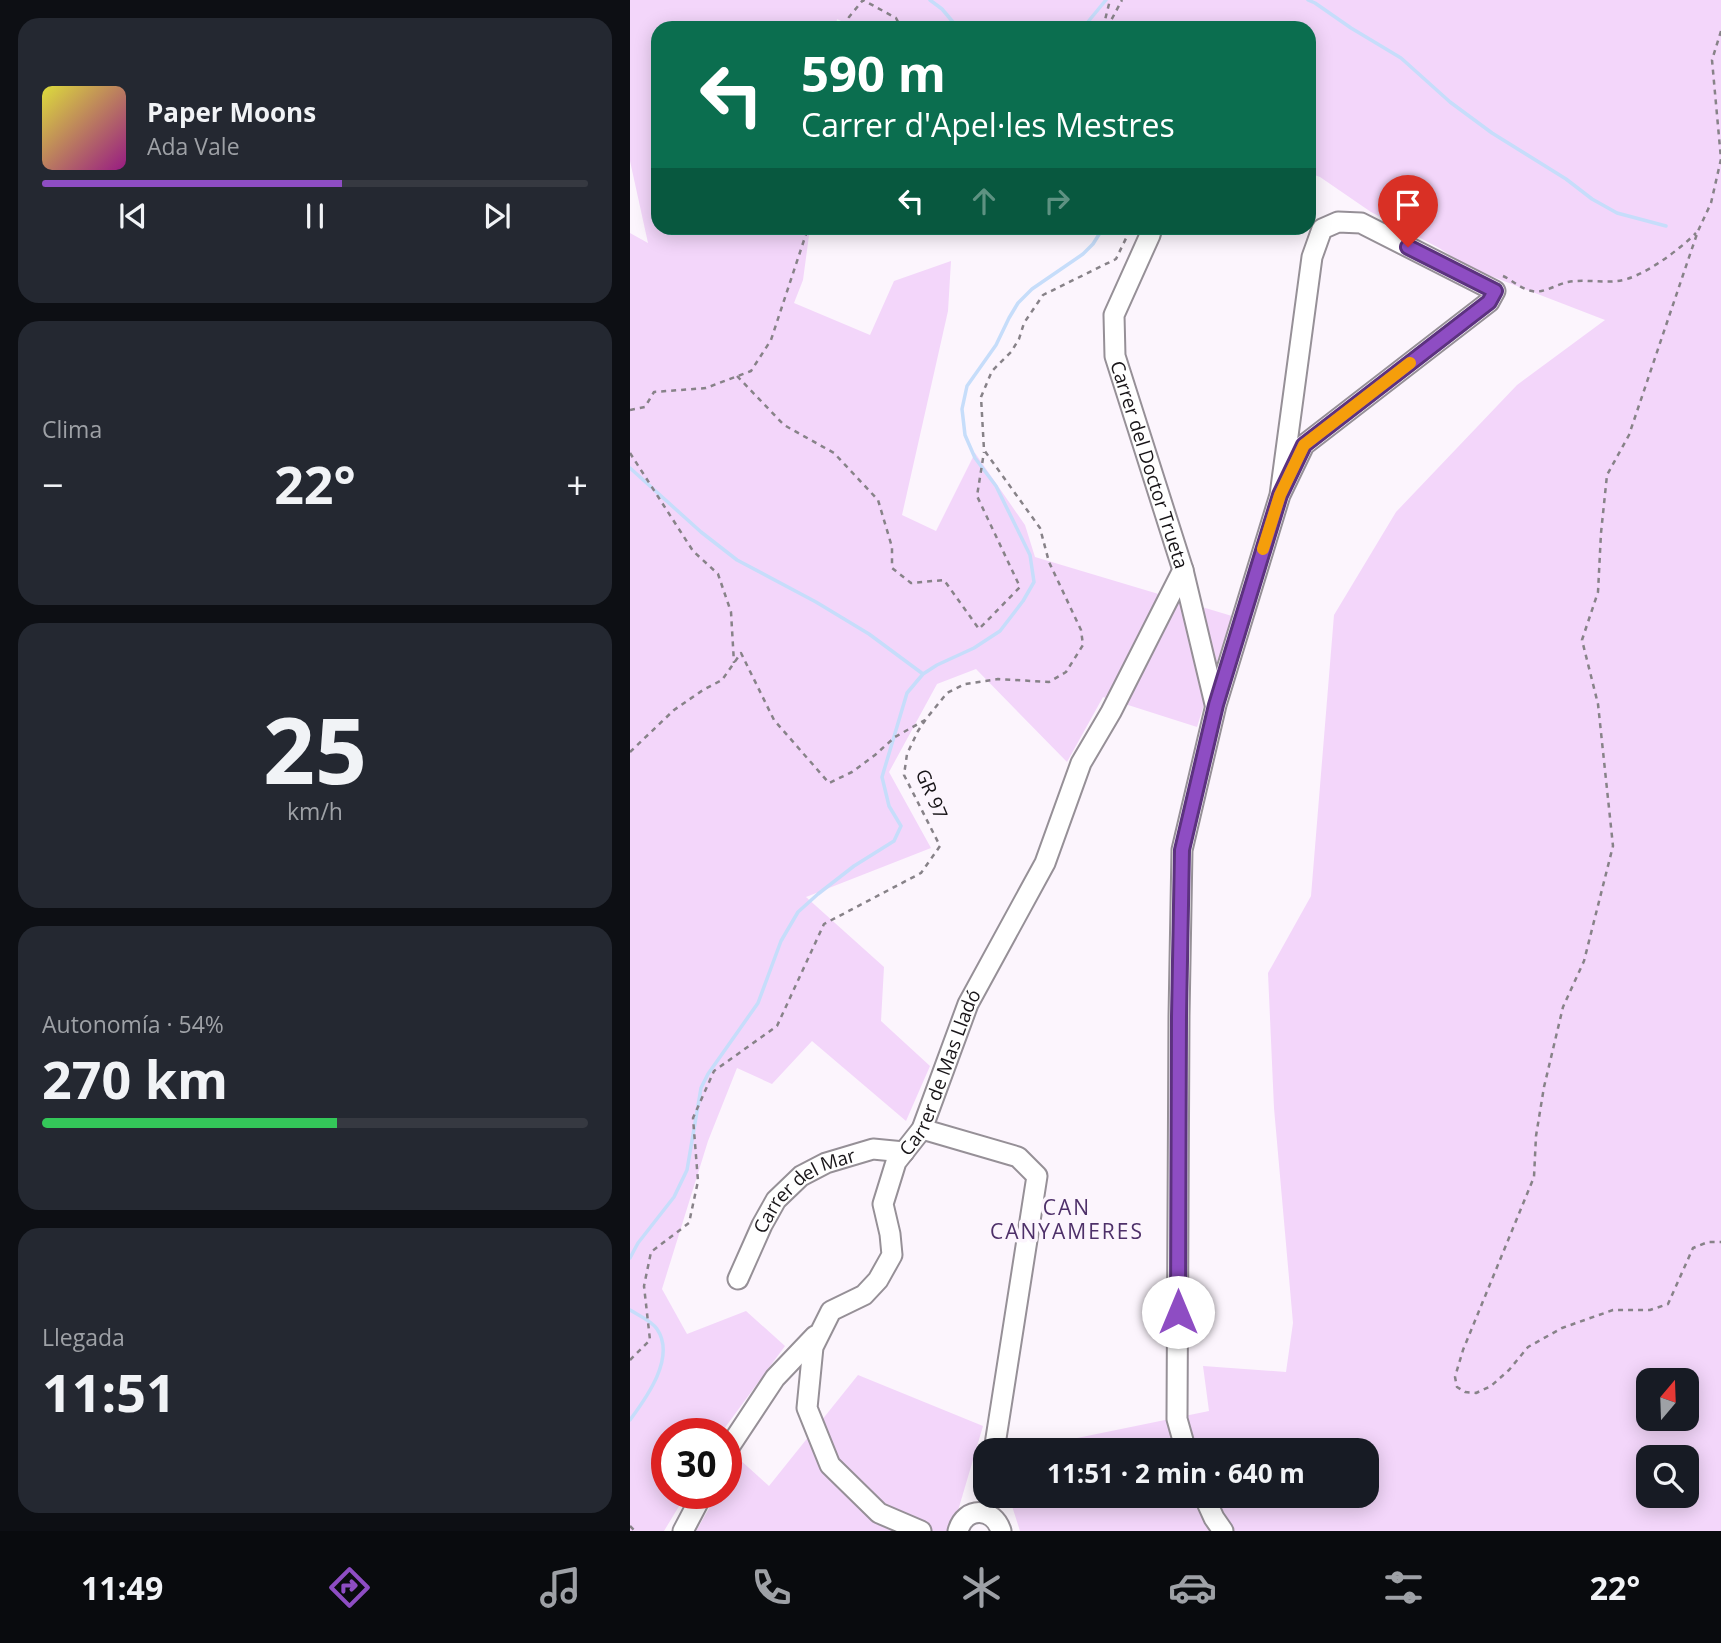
<!DOCTYPE html>
<html lang="es">
<meta charset="utf-8">
<style>
:root{--surface:#171b24;--page:#242831;--text:#f1f3f6;--muted:#9ea1a6;--line:#363941;--accent:#8e4dc3}
body{margin:0;font-family:"Open Sans",sans-serif;background:var(--page);color:var(--text);height:100vh;display:flex;flex-direction:column;font-size:26px;white-space:nowrap}
*{box-sizing:border-box;margin:0}
p{font-size:23px;color:var(--muted)}
.icon{flex:none;width:38px;height:38px;fill:none;stroke:currentColor;stroke-width:2;stroke-linecap:round;stroke-linejoin:round}
.map{position:relative;flex:1;overflow:hidden}
.sheet{display:flex;flex-direction:column;gap:18px;padding:18px;background:#0d0f14;width:630px}
.sheet>*{flex:none}
.guide{position:absolute;left:21px;top:21px;width:665px;height:214px;border-radius:21px;box-shadow:0 4px 18px #0003;background:#0b6e4f;color:#fff;overflow:hidden}
.needle{width:46px;rotate:19deg}
.buttons{position:absolute;left:1006px;top:1368px;display:grid;gap:14px}
.buttons a{display:grid;place-items:center;width:63px;height:63px;border-radius:14px;background:var(--surface);box-shadow:0 4px 18px #0003;font-size:35px}
.speed{position:absolute;left:21px;top:1418px;display:flex;gap:14px;font-size:35px;font-weight:700;text-align:center}
.speed>*{display:grid;place-content:center;width:91px;height:91px;border-radius:50%;background:var(--surface);box-shadow:0 4px 18px #0003;line-height:1}
.speed .limit{border:10px solid #d22;background:#fff;color:#111}
.pin{position:absolute;display:grid;place-items:center;width:60px;height:60px;color:#fff;margin:-72px -30px;border-radius:50% 50% 50% 0;rotate:-45deg;box-shadow:0 0 7px #0007}
.pin .icon{rotate:45deg}
.me{position:absolute;width:77px;margin:-38px;rotate:0deg;stroke-linejoin:round;filter:drop-shadow(0 0 5px #0008)}
.turn{display:flex;align-items:center;gap:24px;height:147px;padding:0 35px;font-size:32px}
.turn .icon{width:91px;height:91px;stroke-width:2.5}
.turn b{display:block;font-size:49px;line-height:60px}
.lanes{display:flex;align-items:center;height:66px;padding:0 35px;background:#0003;justify-content:center;gap:35px;direction:ltr}
.lanes .off{opacity:.35}
.big{font-size:52px;font-weight:700;line-height:1.1}
.sheet .card{flex:1;display:flex;flex-direction:column;justify-content:center;gap:10px;min-width:0;padding:0 24px;border-radius:21px;background:var(--page)}
.sheet .dial{align-items:center;gap:0}
.dial b{font-size:91px;line-height:1}
.song{display:flex;align-items:center;gap:21px}
.cover{width:84px;height:84px;border-radius:10px;background:linear-gradient(135deg,hsl(60 70% 55%),hsl(310 70% 35%))}
.played{height:7px;border-radius:4px;background:linear-gradient(90deg,var(--accent) 55%,var(--line) 55%)}
.keys{display:flex;justify-content:space-around;direction:ltr}
.heat{display:flex;justify-content:space-between;align-items:center;font-size:38px;direction:ltr}
.charge{height:10px;border-radius:5px;background:linear-gradient(90deg,#34c759 54%,var(--line) 0)}
.trip{position:absolute;left:343px;top:1438px;width:406px;height:70px;border-radius:21px;background:var(--surface);box-shadow:0 4px 18px #0003;font-weight:700;line-height:70px;text-align:center}
.dock{display:flex;height:112px;justify-content:space-around;align-items:center;background:#090b0e;color:var(--muted)}
.dock .icon{width:49px;height:49px}
.dock .on{color:var(--accent)}
.dock b{font-size:32px;color:var(--text)}
main{display:flex;flex:1;min-height:0}
.map>svg:first-child{display:block}
.green{fill:#f3d6fa;fill-rule:evenodd}
.lines{fill:none;stroke-linecap:round;stroke-linejoin:round}
.stream{stroke:#c6ddfa;stroke-width:3.5}
.minor-casing{stroke:#969097;stroke-width:23}
.path{stroke:#878288;stroke-width:2.5;stroke-dasharray:5 5;stroke-linecap:butt}
.minor{stroke:#fff;stroke-width:19}
.route-casing{stroke:#5c327f;stroke-width:18}
.route{stroke:#8e4dc3;stroke-width:12}
.slow{stroke:#f59e0b;stroke-width:12}
.labels{text-anchor:middle;stroke-width:7;stroke-linejoin:round;paint-order:stroke}
.street-label{font-size:19px;fill:#181518;stroke:#fcf5fd}
.neighbourhood-label{font-size:21px;letter-spacing:2px;fill:#4e3069;stroke:#fcf5fd}
</style>
<main>
<section class="sheet">
<div class="card">
<div class="song"><i class="cover"></i><div><b>Paper Moons</b><p>Ada Vale</p></div></div>
<div class="played"></div>
<div class="keys"><svg class="icon" aria-label="previous" viewBox="0 0 24 24"><path d="M18 5L8 12l10 7zM5 5v14"/></svg><svg class="icon" aria-label="pause" viewBox="0 0 24 24"><path d="M8 5v14M16 5v14"/></svg><svg class="icon" aria-label="next" viewBox="0 0 24 24"><path d="M6 5l10 7-10 7zM19 5v14"/></svg></div>
</div>
<div class="card"><p>Clima</p>
<div class="heat"><a>−</a><b class="big">22°</b><a>+</a></div>
</div>
<div class="card dial"><b>25</b><p>km/h</p></div>
<div class="card"><p>Autonomía · 54%</p><b class="big">270 km</b><div class="charge"></div></div>
<div class="card"><p>Llegada</p><b class="big">11:51</b></div>
</section>
<div class="map">
<svg width="1091" height="1531" viewBox="0 0 1091 1531">
<rect width="100%" height="100%" fill="#fcf5fd"/>
<path class="green" d="M0 0H1091V1531H390L382 1506V1496H737V1451H384L579 1411 573 1366 656 1372 663 1323 644 1108 638 973 681 896 704 615 766 512 887 385 975 320 840 268 809 248 741 212 690 177 679 173V28H225L207 19 206 28H28V228H180L173 280 164 303 240 335 264 281 321 261 318 311 272 515 306 531 345 453 395 525 405 557 602 616 567 727 473 697 437 762 346 669 307 684 259 772 301 848 176 897 254 967 251 1021 300 1066 276 1121 182 1041 142 1084 107 1068 78 1141 32 1289 57 1334 116 1311 155 1346 91 1433H37V1493H57L34 1531H0V233L18 243 0 161ZM1018 1381H1057V1419H1018ZM1018 1458H1057V1496H1018Z
M228 1375 353 1426 322 1531H66L88 1493H96V1478L108 1458 139 1486Z"/>
<g class="lines">
<path class="stream" d="M300 0 312 9 328 28
M678 0 685 3 721 28 771 58 820 102 862 133 936 179 962 199 987 213 1036 226
M448 28 457 23 476 0
M0 468 71 532 107 560 186 602 239 634 293 674
M0 1258 8 1243 44 1197 57 1170 71 1088 78 1074 128 1003 151 941 168 912 188 894 224 866 264 841 271 826 259 806 252 777 277 693 293 674 307 665 344 648 370 631 393 601 404 582 400 555 366 486 345 458 335 435 332 409 337 386 366 345 379 318 388 303 402 289 453 254 463 244 473 228
M0 1310C8 1315 22 1321 27 1329 46 1357 17 1397 0 1420"/>
<defs>
<g id="minor">
<path id="s1" d="M522 228 520 235 484 315 485 356 553 570 585 704"/>
<path d="M292 1129 388 1157 407 1176 364 1451"/>
<path id="s2" d="M108 1279 132 1225 146 1200 171 1176 196 1163 243 1149 274 1152"/>
<path d="M556 1451 547 1419 549 1016 552 850 586 705 650 495 674 445 859 302 865 291 731 223 708 222 692 229 682 257 650 495"/>
<path d="M96 1452 145 1378 185 1336"/>
<path d="M574 1496 584 1518 593 1531"/>
<path d="M53 1531 73 1493"/>
<path id="s3" d="M291 1531 249 1513 200 1465 177 1408 183 1347 201 1311 234 1295 248 1280 262 1255 260 1234 253 1204 266 1162 292 1129 338 1004 415 863 451 763 481 712 553 570"/>
<path d="M328 1531C335 1506 364 1507 371 1531"/>
</g>
</defs>
<use href="#minor" class="minor-casing"/>
<path class="path" d="M218 28 219 17 233 0 266 18 271 28
M473 28 480 0
M477 28 492 0
M1091 31 1082 60 1091 159 1081 203 1068 231 1053 275 999 435 977 475 971 533 968 592 952 640 968 704 983 846 954 961 933 1007 914 1087 906 1136 904 1177 833 1350 825 1377 827 1387 835 1392 846 1393 861 1386 879 1370 898 1347 932 1328 983 1310H1020L1038 1304 1063 1248 1078 1242H1091
M873 276C882 280 891 289 902 291 913 294 927 284 938 282 955 279 971 283 987 281 1011 279 1049 250 1066 233
M107 376 154 425 204 453 248 500 262 547V568L281 583 314 580 349 629 390 587 347 496 354 452
M0 410 15 407 24 392 76 388 121 371 141 340 178 228
M0 453 63 551 88 574 101 612 104 663
M0 752 44 710 73 690 92 680 111 653 144 720 199 783 222 772 245 755 265 737 295 720
M0 1360 20 1340 14 1286 21 1252 59 1223 68 1181 63 1118 84 1071 147 1026 194 924 291 873 310 846 274 775 277 754 288 731 296 719 317 693 335 684 368 679 419 682 436 672 453 645 451 630 419 562 410 528 354 450 351 397 362 371 381 352 389 339 394 323 413 295 486 259 501 228
M0 1526 5 1531"/>
<use href="#minor" class="minor"/>
</g>
<g class="lines">
<defs>
<path id="route" d="M548 1312 549 1016 552 850 586 705 650 495 674 445 859 302 865 291 778 247"/>
</defs>
<use href="#route" class="route-casing"/>
<use href="#route" class="route"/>
<path class="slow" d="M633 549 650 495 674 445 780 363"/>
</g>
<g class="labels">
<g class="street-label">
<text dy="7" stroke="none"><textPath href="#s1" startOffset="250">Carrer del Doctor Trueta</textPath></text>
<text transform="translate(302 794) rotate(67)" y="7">GR 97</text>
<text dy="7" stroke="none"><textPath href="#s3" startOffset="560">Carrer de Mas Lladó</textPath></text>
<text dy="7" stroke="none"><textPath href="#s2" startOffset="116">Carrer del Mar</textPath></text>
</g>
<g class="neighbourhood-label">
<text x="437" y="1215">CAN<tspan x="437" dy="24">CANYAMERES</tspan></text>
</g>
</g>
</svg>
<div class="buttons">
<a><svg class="needle" viewBox="-14 -14 28 28"><path d="M0-13l5 13h-10z" fill="#e53935"/><path d="M0 13l5-13h-10z" fill="#9ea1a6"/></svg></a>
<a><svg class="icon" aria-label="search" viewBox="0 0 24 24"><circle cx="10" cy="10" r="6"/><path d="M15 15l6 6"/></svg></a>
</div>
<div class="speed"><div class="limit">30</div></div>
<div class="pin" style="left:778px;top:247px;background:#d93025"><svg class="icon" aria-label="arrive" viewBox="0 0 24 24"><path d="M6 21V4h12l-3 4 3 4H6"/></svg></div>
<svg class="me" style="left:548px;top:1312px" viewBox="-20 -20 40 40"><circle r="19" fill="#fff"/><path d="M0-13L10 11 0 6-10 11z" fill="#8e4dc3"/></svg>
<div class="trip">11:51 · 2 min · 640 m</div>
<div class="guide">
<div class="turn"><svg class="icon" aria-label="left" viewBox="0 0 24 24"><path d="M17 20v-9H6M10 6l-5 5 5 5"/></svg><div><b>590 m</b>Carrer d'Apel·les Mestres</div></div>
<div class="lanes"><svg class="icon" aria-label="left" viewBox="0 0 24 24"><path d="M17 20v-9H6M10 6l-5 5 5 5"/></svg><svg class="icon off" aria-label="ahead" viewBox="0 0 24 24"><path d="M12 20V5M6 11l6-6 6 6"/></svg><svg class="icon off" aria-label="right" viewBox="0 0 24 24"><path d="M7 20v-9h11M14 6l5 5-5 5"/></svg></div>
</div>
</div>
</main>
<nav class="dock">
<b>11:49</b>
<svg class="icon on" aria-label="directions" viewBox="0 0 24 24"><path d="M12 3l9 9-9 9-9-9zM9 14v-3h6M13 9l2 2-2 2"/></svg>
<svg class="icon" aria-label="music" viewBox="0 0 24 24"><path d="M9 18V5l10-2v13"/><circle cx="6" cy="18" r="3"/><circle cx="16" cy="16" r="3"/></svg>
<svg class="icon" aria-label="phone" viewBox="0 0 24 24"><path d="M5 4h4l2 5-3 2q2 4 5 5l2-3 5 2v4C11 20 4 13 5 4z"/></svg>
<svg class="icon" aria-label="climate" viewBox="0 0 24 24"><path d="M12 3v18M4 7l16 10M4 17L20 7"/></svg>
<svg class="icon" aria-label="car" viewBox="0 0 24 24"><path d="M5 17H2v-5l4-1 3-4h7l3 4 3 1v5h-3M9 17h6M6 11h13"/><circle cx="7" cy="17" r="2"/><circle cx="17" cy="17" r="2"/></svg>
<svg class="icon" aria-label="filters" viewBox="0 0 24 24"><path d="M4 7h16M4 17h16"/><circle cx="9" cy="7" r="2"/><circle cx="15" cy="17" r="2"/></svg>
<b>22°</b>
</nav>
